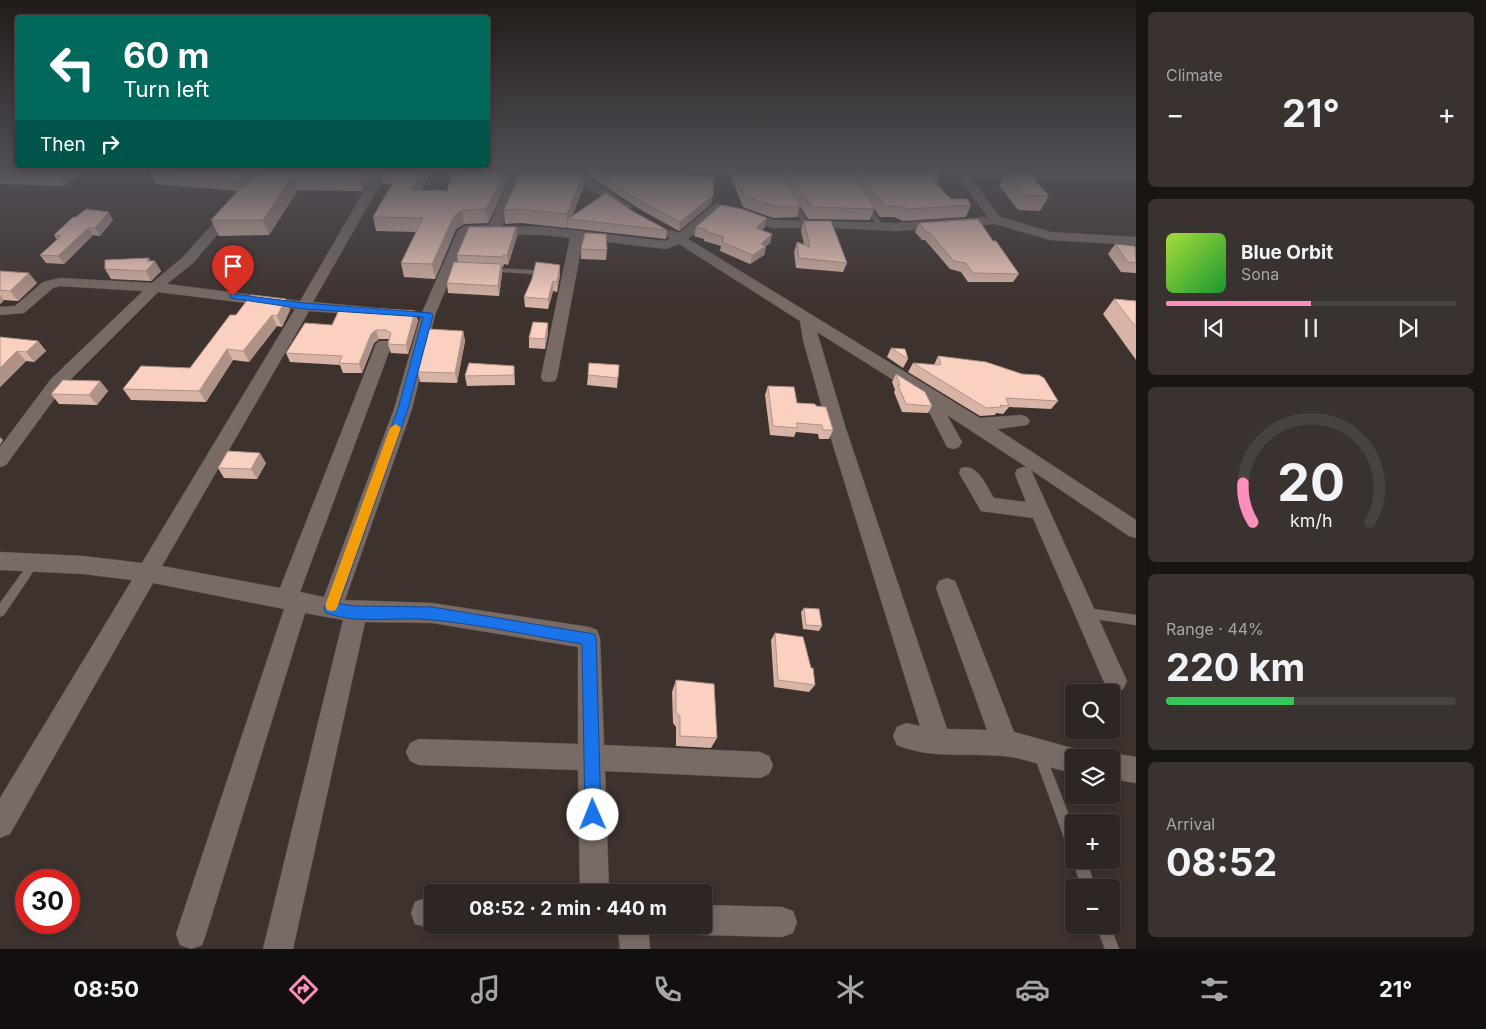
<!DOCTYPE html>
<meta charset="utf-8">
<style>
:root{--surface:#2e2622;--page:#3a322f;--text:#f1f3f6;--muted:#a7a5a5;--line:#494340;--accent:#fe8ebb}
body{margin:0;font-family:Inter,sans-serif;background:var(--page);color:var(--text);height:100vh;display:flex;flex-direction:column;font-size:19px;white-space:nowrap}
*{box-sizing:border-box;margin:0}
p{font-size:16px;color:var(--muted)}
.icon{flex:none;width:28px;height:28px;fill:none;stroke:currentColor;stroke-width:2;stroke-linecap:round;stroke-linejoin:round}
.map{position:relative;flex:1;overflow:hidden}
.panel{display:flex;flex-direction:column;gap:12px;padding:12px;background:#191513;width:350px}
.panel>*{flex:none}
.banner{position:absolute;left:15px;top:15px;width:475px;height:152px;border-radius:5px;box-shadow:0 2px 8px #0003,0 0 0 1px var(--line);background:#00695c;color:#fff;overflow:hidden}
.tools{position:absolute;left:1065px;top:684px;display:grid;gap:10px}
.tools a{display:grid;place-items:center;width:55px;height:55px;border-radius:5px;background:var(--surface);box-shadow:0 2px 8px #0003,0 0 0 1px var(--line);font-size:25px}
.speed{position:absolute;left:15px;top:869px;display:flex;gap:10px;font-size:25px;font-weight:700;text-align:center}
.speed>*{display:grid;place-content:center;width:65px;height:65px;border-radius:50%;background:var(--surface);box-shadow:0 2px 8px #0003,0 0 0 1px var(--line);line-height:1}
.speed .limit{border:8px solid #d22;background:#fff;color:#111}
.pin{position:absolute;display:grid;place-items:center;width:42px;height:42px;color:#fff;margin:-51px -21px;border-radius:50% 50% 50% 0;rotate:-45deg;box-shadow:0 0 5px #0007}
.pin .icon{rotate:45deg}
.me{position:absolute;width:55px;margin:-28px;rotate:359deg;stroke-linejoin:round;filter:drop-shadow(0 0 4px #0008)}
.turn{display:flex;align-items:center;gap:18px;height:105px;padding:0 25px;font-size:22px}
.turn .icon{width:65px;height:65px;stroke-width:2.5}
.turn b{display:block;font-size:35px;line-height:42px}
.then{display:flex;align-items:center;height:48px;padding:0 25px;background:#0003;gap:10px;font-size:19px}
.big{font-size:38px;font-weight:700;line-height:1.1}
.panel .card{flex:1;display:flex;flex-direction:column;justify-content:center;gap:8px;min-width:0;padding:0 18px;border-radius:8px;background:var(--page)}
.panel .dial{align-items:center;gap:0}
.dial svg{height:130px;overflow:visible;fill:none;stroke:var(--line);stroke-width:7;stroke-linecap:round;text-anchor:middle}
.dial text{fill:var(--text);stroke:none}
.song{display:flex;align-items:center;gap:15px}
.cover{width:60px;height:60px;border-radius:8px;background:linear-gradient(135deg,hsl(80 70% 55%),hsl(130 70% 35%))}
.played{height:5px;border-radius:2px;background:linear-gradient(90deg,var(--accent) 50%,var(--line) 50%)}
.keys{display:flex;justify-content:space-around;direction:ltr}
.heat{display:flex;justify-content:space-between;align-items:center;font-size:28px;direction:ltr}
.charge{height:8px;border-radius:4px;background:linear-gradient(90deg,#34c759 44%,var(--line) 0)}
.trip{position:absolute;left:424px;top:884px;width:288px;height:50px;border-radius:5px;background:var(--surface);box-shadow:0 2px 8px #0003,0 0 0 1px var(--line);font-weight:700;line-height:50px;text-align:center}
.tab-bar{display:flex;height:80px;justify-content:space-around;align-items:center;background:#120f0e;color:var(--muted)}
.tab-bar .icon{width:35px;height:35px}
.tab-bar .current{color:var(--accent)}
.tab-bar b{font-size:22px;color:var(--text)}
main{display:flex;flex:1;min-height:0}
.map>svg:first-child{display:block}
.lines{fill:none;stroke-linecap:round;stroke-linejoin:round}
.service-casing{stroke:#594f4b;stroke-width:1}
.minor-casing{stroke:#594f4b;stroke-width:1}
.secondary-casing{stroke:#594f4b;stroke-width:2}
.service{fill:#786a65;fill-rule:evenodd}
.minor{fill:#786a65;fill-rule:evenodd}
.secondary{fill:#8e6a4d;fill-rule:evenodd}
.wall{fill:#d7b4a6}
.shaded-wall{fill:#af9287}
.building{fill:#fad1c1;stroke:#af9287}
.route{fill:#1a73e8;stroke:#114b97}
.slow{fill:#f59e0b}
</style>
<main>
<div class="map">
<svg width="1136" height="949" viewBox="0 0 1136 949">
<rect width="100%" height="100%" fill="#3d322d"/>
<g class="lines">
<defs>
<path id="service" d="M791 202H795L809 224 808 225H804L790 203Z
M865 204H869L883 226 882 227H878L864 205Z
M492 268 532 270 535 272 532 274 490 271V269Z
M34 559 37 560 39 563 37 566 4 615 0 617V603L31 560Z
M1087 608 1136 615V625L1087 618 1083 616 1082 613 1083 610Z
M1040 749 1044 751 1074 828V852L1069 851 1067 846 1034 755 1036 751Z
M1074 857V860H1086L1096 888H1082L1072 860Z
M1096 925H1110L1119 949H1105Z"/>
<path id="minor" d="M375 172H387L313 302 365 307 370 308 372 311 370 314 365 315 309 311 162 566 280 588 376 344 379 341H389L392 344 300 592 324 597 394 409 421 315 458 230 464 226 489 225 514 172H525L502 226 545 227 665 241 670 239 665 234 667 231 671 230 679 233 713 205 717 204 747 210 773 220 896 223 988 217 955 172H966L1000 217 1051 232 1136 237V245L1050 240 995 224 896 231 834 228H772L740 216 719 212 688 239 980 418 1021 415 1027 417 1030 421 1027 425 997 429 1136 520V538L1129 536 1031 470 1127 681 1123 689 1115 693 1107 689 1033 518 981 511 959 473 961 468C978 463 986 486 994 498L1026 502 1015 474 1017 469 1024 467 1028 468 947 415 962 442 959 447 953 449 947 447 922 398 817 332 846 429 947 729 987 730 936 588 939 581 947 578 955 581 958 588 1014 732 1083 751 1086 758H1074V773C1050 769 1027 758 1003 756 968 753 930 759 897 745L893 736 897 727 906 723 920 726 828 429 803 340 800 321 679 244 666 249 583 239 557 377 555 381 549 382 543 381 541 377 570 238 545 235 469 234 435 315 412 409 345 600 432 603 589 627 597 630 600 638 604 745 760 752 769 756 773 765 769 774 760 778 605 771 609 892H580L578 770 419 765 410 761 406 752 410 743 419 739 578 744V647L432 623 365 622 293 949H263L343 620 305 613 206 934 202 945 191 949 180 945 176 934 284 609 153 583 10 834 0 838V798L132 580 83 574 0 570V552L83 556 142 563 295 309 158 292 63 387 6 465 0 467V447L51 379 143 291 60 286 53 288 24 313 0 315V307L15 306 43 282 60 278 152 283 183 257 227 208H235L237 211 235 214 193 263 167 284 300 301Z
M566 172H579L632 207 626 211 622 210Z
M1111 753 1136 757V783L1111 779V758H1101Z
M426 898H432V925H439C430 929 425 927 415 924L411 913 415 902Z
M702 905 782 907 793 911 797 922 793 933 782 937 702 935 691 931 689 925H702Z
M618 925H648L650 949H620Z"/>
<path id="secondary" d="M962 172H1136V179L970 177 965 175Z"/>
</defs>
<use href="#service" class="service-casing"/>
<use href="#minor" class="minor-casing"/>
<use href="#secondary" class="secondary-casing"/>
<use href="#service" class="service"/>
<use href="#minor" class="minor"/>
<use href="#secondary" class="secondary"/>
</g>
<path class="wall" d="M0 172H82L64 186 0 184Z
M380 172H431L421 190 447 191 466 172H513L488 223 464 224 456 229 435 279 404 277 401 263 416 232 376 231 373 217 392 184H382Z
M521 172H638L689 175 713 195 711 204 679 231 643 211 584 173V186L572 217 634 212 667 230 666 239 568 228V226L567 228 521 223 505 224 504 210Z
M729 172H937L941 175 937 184 951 199 971 205 966 217 903 221 894 217H880L874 209 870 220 808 219 800 206 797 217 773 218 743 207Z
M1006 172H1028L1049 196 1040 211 1018 210 999 185Z
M150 173 372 175 362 191 298 190 269 235 219 236 211 220 238 191 156 184Z
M113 220 100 236 93 235 64 264 46 263 40 255 57 240 54 235Z
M804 221 847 263 843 272 796 268 794 252 797 242 804 245 801 230Z
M919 223 993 241 1019 274 1013 282H968L961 272 950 269 925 240H922L915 232Z
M516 227 517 236 508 265 504 264 503 267H502V274L499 296 448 293 447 283 458 262 457 255Z
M696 227H765L762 230 772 234 770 243 766 246 764 255 750 264 720 251 721 246 704 241V239L694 236Z
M1115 244 1136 247V273L1121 272 1108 254Z
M581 249 607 250 606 260 581 259Z
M151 261 161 271 151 281 111 279 105 269Z
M560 265V275L557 292 553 291 548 309 525 307 524 297Z
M0 271 37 283 18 301 4 300 0 304Z
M1114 299 1136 301V360L1103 314Z
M290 310 282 327 277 326 249 362 233 360 206 402 131 400 123 389 190 368 236 315Z
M415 311 418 321 408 354 391 353 388 344 389 339H379L374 343 362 373H343L340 365 290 362 286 353 332 325Z
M463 331 465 341 457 383 420 382 418 372Z
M548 333 545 349 529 348V338Z
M0 337 38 341 46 351 34 362 26 361 0 387Z
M891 348 908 359 903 368 887 357Z
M938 356 1058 401 1051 409 1009 407 1003 414 996 413 995 415 980 416 908 372 913 363 934 365Z
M619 365 617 388 587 385 588 375Z
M514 366 515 385 467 386 465 376Z
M896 374 932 406 928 413 902 412 894 392 895 390 892 382Z
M100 381 108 391 97 405 59 404 51 394Z
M768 386 797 403 816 406 833 430 829 439H819L818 434 796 432 794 437 770 435 765 395Z
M266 463 257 479 224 478 218 468Z
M804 608 822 626 819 631 803 629 801 612Z
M775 633 815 685 809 692 774 687 771 640Z
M676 680 717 738 711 748 676 746V727L673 723 672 692Z"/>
<path class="shaded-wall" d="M59 172H82L64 186 56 174Z
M246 172H263L241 191 237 180Z
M361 172H372V175L362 191 358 176Z
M422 172H431L414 204 411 190Z
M506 172H513L488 223 486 209Z
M584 173V186L571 219H568V226L567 228V214Z
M293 175 298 190 269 235 263 220Z
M713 195 711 204 679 231 680 222Z
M462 210 464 224 456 229 435 279 432 264 454 216Z
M109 212 113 220 100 236 95 228Z
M767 218 765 227 754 237 756 228Z
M516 227 517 236 508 265 507 255Z
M88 228 93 235 64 264 58 256Z
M772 234 770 243 766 246 764 255 750 264 753 255 761 244Z
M149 258 153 264 155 261 161 271 151 281 146 271 147 261Z
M501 264 502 274 499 296 498 286Z
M560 265V275L557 292V282Z
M29 273 37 283 18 301 10 291Z
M553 281V291L548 309V299Z
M0 295 4 300 0 304Z
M286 299 290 310 282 327 277 316Z
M415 311 418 321 408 354 406 345Z
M272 315 277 326 249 362 243 351Z
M548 323V333L545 349V339Z
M376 330 379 339 374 343 362 373 359 364 371 334Z
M463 331 465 341 457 383 455 373Z
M38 341 46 351 34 362 26 352Z
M227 349 233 360 206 402 199 391Z
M17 351 26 361 0 387V368Z
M100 381 108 391 97 405 89 395Z
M0 437 3 440 0 445Z
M260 453 266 463 257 479 251 469Z"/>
<path class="building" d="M5 172H59L56 174Z
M151 172H246L237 180 150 173Z
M261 172H361L358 176 293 175 263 220H211L237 192Z
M395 172H422L411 190 447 191 453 173H466V172H506L486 209 462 210 454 216 432 264 401 263 423 218 373 217 399 172Z
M521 172H583L584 173 567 214 520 209 504 210Z
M595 172H638L667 173V172H688L689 175 714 177 713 195 680 222 644 203Z
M735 172H779L800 206 776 207 745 196Z
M789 172H852L875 209 812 207Z
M861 172H937L941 175 928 176 951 199H967L971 205 908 209 899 206H884Z
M1007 172H1028L1049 196 1026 195Z
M606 193 634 212 667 230 568 219Z
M721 205 742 209 767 218 756 228 772 234 761 244 766 246 753 255 722 242 724 237 705 231 707 230 696 227Z
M86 209 109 212 95 228H88L58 256 40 255 61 236 54 235 73 217H76Z
M978 219 993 241H996L1019 274 973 273 966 263 954 261 929 232H926L919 223Z
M804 221H831L847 263 799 258 797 242 810 247Z
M469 227H516L507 255H503V257L457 255Z
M585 233 606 234 607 250 581 249Z
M1115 244 1135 246 1136 263 1128 262Z
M149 258 147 261H155L146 271 105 269V260Z
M454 262 501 264 498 286 447 283Z
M536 262 560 265 557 282 553 281 548 299 524 297 532 279Z
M0 271 29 273 10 291 0 290Z
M251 295 286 299 277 316 272 315 243 351 227 349 199 391 123 389 141 366 190 368 230 315H236Z
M1114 299 1136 301V327Z
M341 306 415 311 406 345 388 344 391 333 386 330H376L371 334 359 364 339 363 342 356 286 353 305 323 332 325Z
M533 322 548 323 545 339 529 338Z
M429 329 463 331 455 373 418 372Z
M0 337 38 341 26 352 17 351 0 368Z
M891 348 905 349 908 359Z
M938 356 986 362 1022 374 1039 375 1044 378 1058 401 1006 398 1009 406 1000 405 1001 407 986 408 913 363 939 365 941 364Z
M469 363 514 366V375L465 376Z
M589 363 619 365 618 378 588 375Z
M896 374 925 392 932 406 906 404 898 385H900Z
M63 380 100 381 89 395 51 394Z
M768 386 794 387 797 403 815 404 816 406 826 407 833 430H823L822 425 796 423 798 428 773 426Z
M228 451 260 453 251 469 218 468Z
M804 608 819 609 822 626 806 625Z
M775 633 803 637 811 668H813L815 685 778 680Z
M676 680 714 684 717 738 680 736V716L676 712Z"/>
<linearGradient id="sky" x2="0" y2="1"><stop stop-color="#221c19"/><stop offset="0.56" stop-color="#514f57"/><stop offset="1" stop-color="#514f57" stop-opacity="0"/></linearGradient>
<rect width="1136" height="305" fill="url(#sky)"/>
<path class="route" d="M233 294 304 303 431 313 433 315 408 409 339 604 356 606 432 607 594 634 596 638 601 815 599 821 593 823 587 821 585 815 582 644C532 636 483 625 433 620 399 616 359 625 326 613L324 608 398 409 423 317 304 309 230 298V295Z"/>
<path class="slow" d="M396 424 401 428 338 605 336 610 332 611 327 610 325 605 390 428Z"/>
</svg>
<div class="tools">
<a><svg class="icon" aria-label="search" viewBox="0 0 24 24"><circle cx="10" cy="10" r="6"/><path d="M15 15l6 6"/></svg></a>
<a><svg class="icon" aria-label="layers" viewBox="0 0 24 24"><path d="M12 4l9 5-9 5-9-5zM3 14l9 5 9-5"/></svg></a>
<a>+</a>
<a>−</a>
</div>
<div class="speed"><div class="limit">30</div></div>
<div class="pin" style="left:233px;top:296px;background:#d93025"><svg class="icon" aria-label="arrive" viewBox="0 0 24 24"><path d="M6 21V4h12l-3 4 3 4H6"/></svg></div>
<svg class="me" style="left:593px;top:815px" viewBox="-20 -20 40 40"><circle r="19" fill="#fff"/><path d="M0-13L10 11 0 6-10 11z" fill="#1a73e8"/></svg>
<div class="trip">08:52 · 2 min · 440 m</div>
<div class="banner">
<div class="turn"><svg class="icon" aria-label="left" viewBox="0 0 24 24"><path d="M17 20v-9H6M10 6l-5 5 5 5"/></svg><div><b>60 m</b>Turn left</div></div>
<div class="then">Then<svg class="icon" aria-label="right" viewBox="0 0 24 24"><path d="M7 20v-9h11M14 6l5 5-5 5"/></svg></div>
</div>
</div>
<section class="panel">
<div class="card"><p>Climate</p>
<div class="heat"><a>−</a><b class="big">21°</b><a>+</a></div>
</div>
<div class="card">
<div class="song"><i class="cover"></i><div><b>Blue Orbit</b><p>Sona</p></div></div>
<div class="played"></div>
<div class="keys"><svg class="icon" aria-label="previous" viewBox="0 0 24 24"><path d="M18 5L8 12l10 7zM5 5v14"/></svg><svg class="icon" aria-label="pause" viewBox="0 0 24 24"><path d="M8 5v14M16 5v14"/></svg><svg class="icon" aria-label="next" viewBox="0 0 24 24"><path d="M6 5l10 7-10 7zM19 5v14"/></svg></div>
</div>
<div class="card dial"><svg viewBox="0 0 100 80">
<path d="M14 69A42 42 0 1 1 86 69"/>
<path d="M14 69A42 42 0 0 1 8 45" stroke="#fe8ebb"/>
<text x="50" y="56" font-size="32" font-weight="700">20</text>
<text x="50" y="72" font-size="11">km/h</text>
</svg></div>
<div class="card"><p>Range · 44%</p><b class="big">220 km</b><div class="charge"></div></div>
<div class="card"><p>Arrival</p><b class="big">08:52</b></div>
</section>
</main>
<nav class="tab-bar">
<b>08:50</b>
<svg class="icon current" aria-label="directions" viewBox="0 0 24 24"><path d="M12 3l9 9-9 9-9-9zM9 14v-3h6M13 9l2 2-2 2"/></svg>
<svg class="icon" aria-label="music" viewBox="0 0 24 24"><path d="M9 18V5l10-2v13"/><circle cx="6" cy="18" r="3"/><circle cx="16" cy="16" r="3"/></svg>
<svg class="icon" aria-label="phone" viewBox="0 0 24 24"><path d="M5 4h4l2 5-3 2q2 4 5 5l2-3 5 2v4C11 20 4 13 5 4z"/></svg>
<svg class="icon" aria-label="climate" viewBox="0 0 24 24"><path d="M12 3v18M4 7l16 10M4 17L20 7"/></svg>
<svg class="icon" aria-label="car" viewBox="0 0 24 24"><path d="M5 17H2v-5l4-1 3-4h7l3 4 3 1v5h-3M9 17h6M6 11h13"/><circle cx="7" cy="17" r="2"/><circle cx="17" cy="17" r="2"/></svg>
<svg class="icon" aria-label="filters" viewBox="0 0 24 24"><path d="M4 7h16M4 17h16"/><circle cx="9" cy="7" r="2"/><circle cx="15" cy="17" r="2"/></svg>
<b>21°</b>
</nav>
